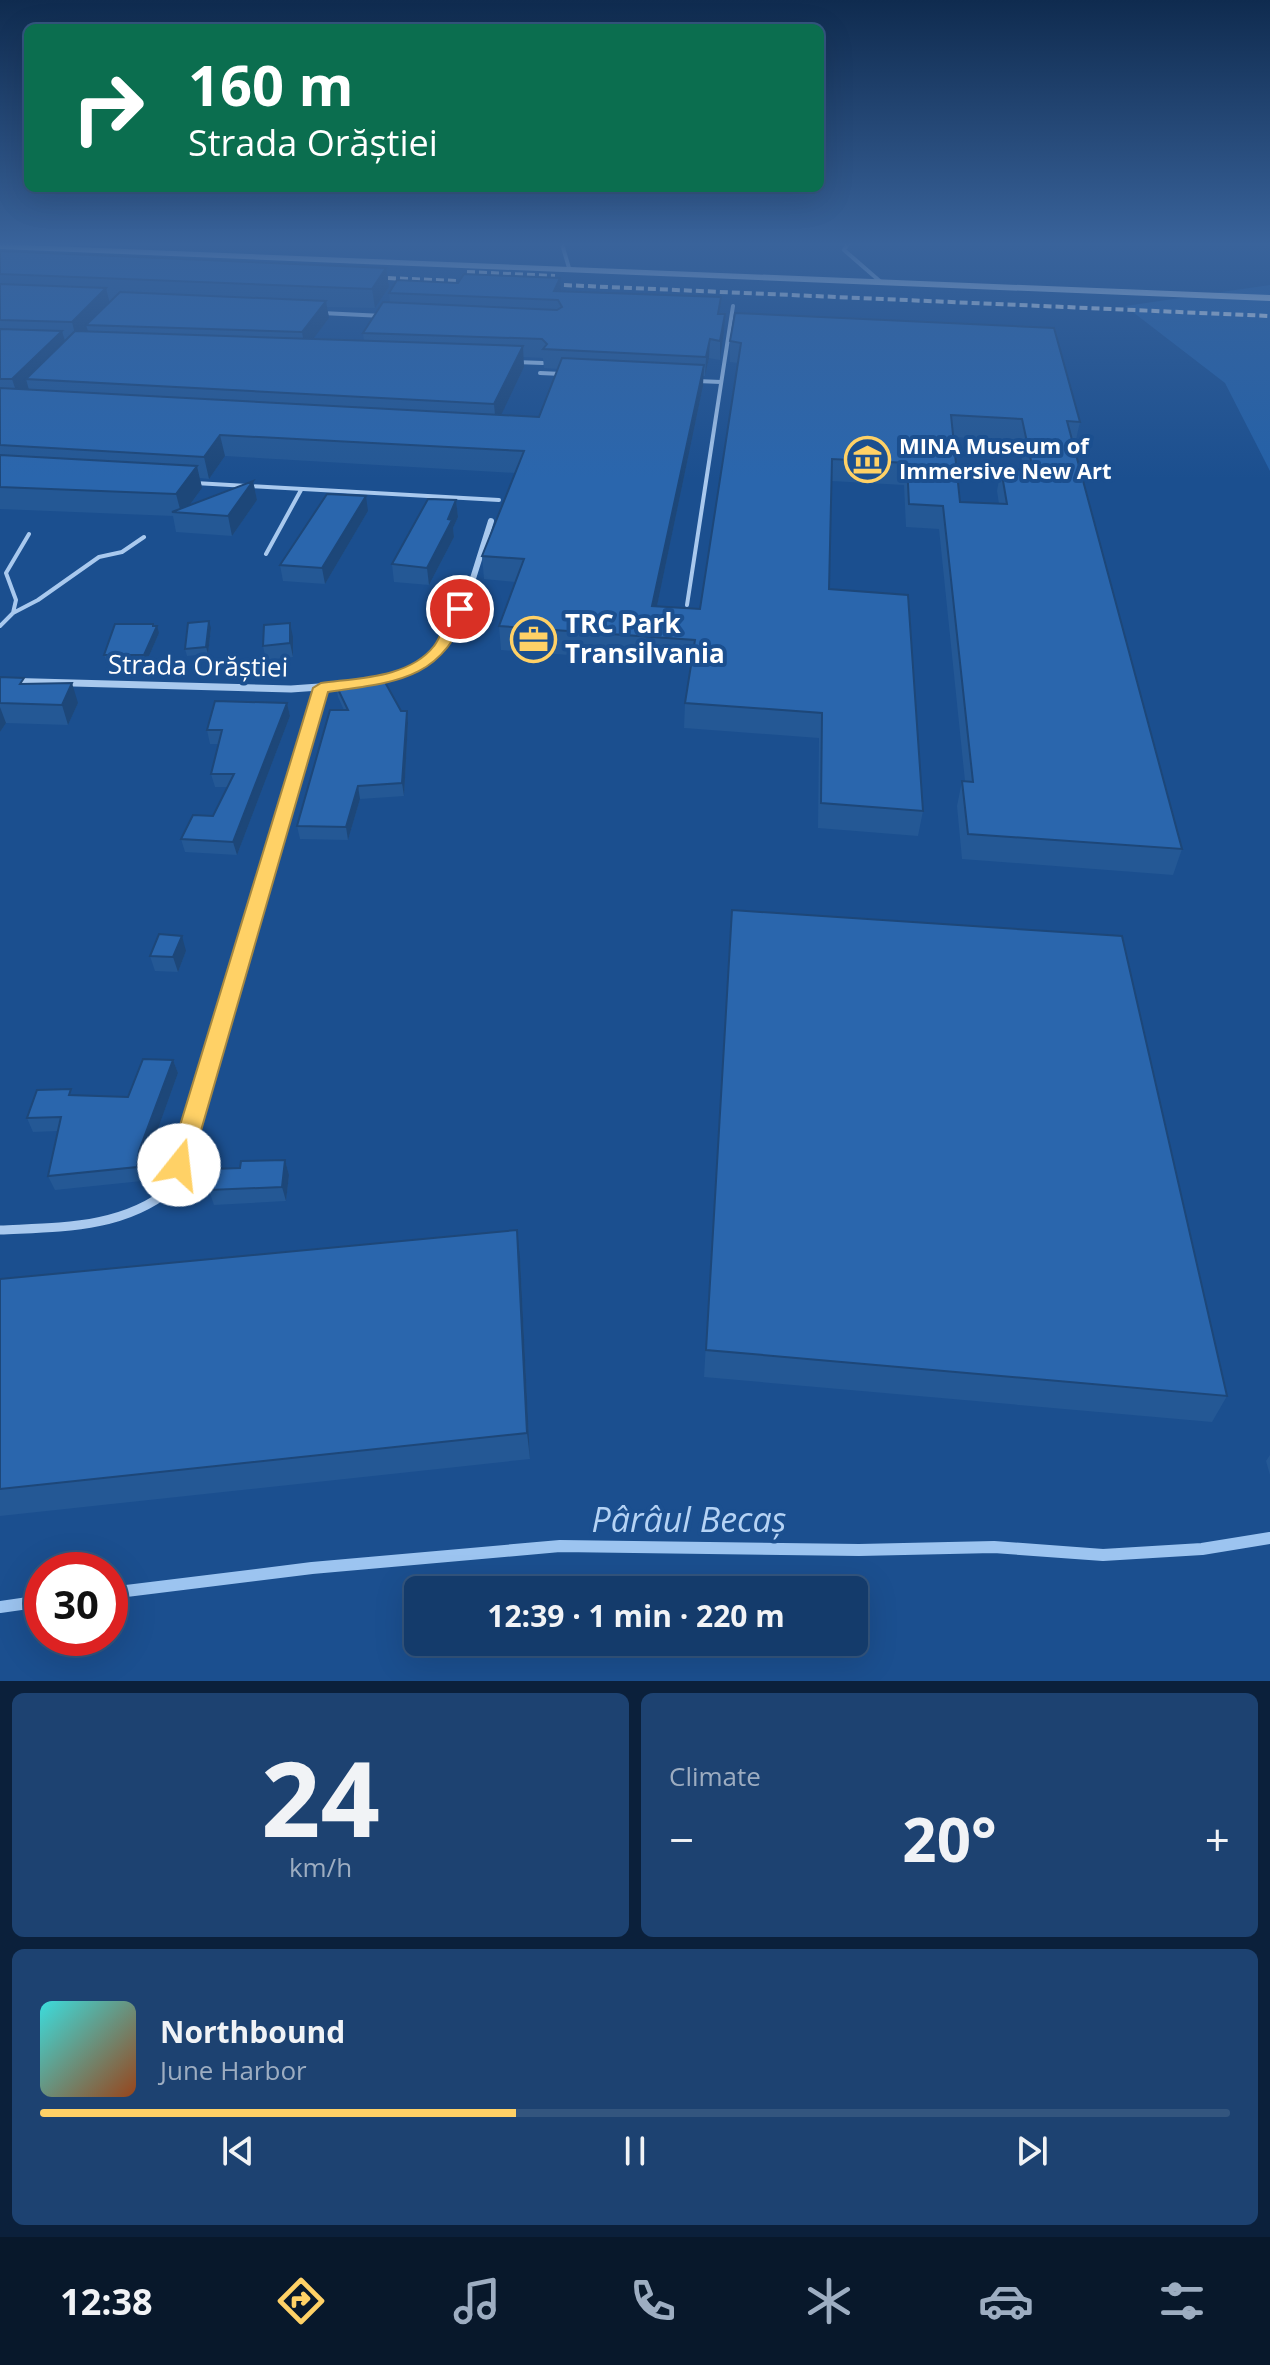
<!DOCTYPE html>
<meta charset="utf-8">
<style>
:root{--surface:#143b6b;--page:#1d4271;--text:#f1f3f6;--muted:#9dadc1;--line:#33557e;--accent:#ffd166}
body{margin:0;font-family:"Open Sans",sans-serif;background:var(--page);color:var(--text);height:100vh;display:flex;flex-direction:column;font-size:30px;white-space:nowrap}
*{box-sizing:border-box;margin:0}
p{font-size:26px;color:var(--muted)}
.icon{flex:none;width:44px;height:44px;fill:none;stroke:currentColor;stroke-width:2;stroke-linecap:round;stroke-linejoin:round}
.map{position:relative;height:1681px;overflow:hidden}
.details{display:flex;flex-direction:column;gap:12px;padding:12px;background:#0b203b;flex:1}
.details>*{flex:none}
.guide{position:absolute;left:24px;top:24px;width:800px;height:168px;border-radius:12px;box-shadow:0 8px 32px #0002,0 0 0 2px var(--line);background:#0b6e4f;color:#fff;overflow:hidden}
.speed{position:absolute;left:24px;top:1552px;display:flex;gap:16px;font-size:40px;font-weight:700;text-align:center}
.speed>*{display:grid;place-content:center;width:104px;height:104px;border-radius:50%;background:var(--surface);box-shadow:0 8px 32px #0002,0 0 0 2px var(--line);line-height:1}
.speed .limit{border:12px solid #d22;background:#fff;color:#111}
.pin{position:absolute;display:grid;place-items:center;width:68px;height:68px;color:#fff;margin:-34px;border:4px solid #fff;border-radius:50%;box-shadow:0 2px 8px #0007}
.me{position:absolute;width:88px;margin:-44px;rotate:16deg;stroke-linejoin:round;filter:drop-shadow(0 0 6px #0008)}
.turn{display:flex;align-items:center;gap:28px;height:168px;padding:0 32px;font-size:36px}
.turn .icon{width:104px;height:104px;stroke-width:2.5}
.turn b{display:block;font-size:56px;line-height:68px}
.big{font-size:60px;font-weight:700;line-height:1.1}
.details .widget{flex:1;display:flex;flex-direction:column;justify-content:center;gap:12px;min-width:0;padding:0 28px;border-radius:12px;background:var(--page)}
.details .dial{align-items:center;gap:0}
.dial b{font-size:104px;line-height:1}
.song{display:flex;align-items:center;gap:24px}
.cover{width:96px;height:96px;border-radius:12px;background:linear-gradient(135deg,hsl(180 70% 55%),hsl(20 70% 35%))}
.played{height:8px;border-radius:4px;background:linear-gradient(90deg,var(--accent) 40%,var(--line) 40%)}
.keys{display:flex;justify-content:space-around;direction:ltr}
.heat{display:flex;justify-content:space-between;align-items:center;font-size:44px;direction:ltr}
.details .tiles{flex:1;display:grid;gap:12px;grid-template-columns:1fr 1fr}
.widget:last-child{grid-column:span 2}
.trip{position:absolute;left:404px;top:1576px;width:464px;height:80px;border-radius:12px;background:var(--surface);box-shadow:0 8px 32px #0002,0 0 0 2px var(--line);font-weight:700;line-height:80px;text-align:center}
.tab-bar{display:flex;height:128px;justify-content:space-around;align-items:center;background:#08182b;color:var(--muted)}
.tab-bar .icon{width:56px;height:56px}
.tab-bar .on{color:var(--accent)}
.tab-bar b{font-size:36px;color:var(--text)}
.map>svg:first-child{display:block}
.green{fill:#2461a8}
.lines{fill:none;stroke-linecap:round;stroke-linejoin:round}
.stream{stroke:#9cc4f0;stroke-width:12}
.service{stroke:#a9c9ee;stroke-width:4}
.minor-far2{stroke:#a9c9ee;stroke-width:6}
.minor-far1{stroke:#a9c9ee;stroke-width:7}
.minor{stroke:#a9c9ee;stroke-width:9}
.secondary{fill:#d6e6fa;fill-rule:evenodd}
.rail{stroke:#fff;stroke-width:4;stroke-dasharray:8 4;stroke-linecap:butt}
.wall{fill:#245895;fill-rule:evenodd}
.shaded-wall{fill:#1d4779}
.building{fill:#2a66ad;stroke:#1d4779;stroke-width:2;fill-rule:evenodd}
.route{fill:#ffd166;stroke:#a68842;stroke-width:2}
.labels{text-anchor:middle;stroke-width:8;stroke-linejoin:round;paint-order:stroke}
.far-poi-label{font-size:22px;font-weight:bold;fill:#fff;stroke:#1b4f8f;text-anchor:start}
.poi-label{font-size:26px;font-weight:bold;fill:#fff;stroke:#1b4f8f;text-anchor:start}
.street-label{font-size:26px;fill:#fff;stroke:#1b4f8f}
.near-water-label{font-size:34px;font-style:italic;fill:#b5d3f5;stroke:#1b4f8f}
</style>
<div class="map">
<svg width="1270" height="1681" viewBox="0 0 1270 1681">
<rect width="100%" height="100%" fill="#1b4f8f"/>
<path class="green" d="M1270 285V471L1225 383 1125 306Z"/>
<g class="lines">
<path class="stream" d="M110 1593 312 1568 560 1546 859 1550 994 1547 1103 1555 1202 1549 1270 1538
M0 1607 42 1601"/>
<path class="service" d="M562 244 569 268
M848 244 844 250 882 283
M322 313 383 316
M515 362 543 363
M540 373 562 374
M697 381 721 382
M195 483 499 500
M266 554 301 490
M687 605 733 306
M13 613 16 600 6 573 29 534
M0 626 13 613 38 600 99 557 122 552 144 537"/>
<path class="minor-far2" d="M451 632 470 588 491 521"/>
<path class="minor-far1" d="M0 681 291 689 347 685
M372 681C407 674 435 663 452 630
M256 905 321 688"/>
<path class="minor" d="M0 1230C60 1227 122 1229 171 1189L257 903"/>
<path class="secondary" d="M0 244 1270 295V301L0 249Z"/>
<path class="rail" d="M467 272 555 276
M364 277 480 282
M540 284 1270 316"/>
</g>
<path class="wall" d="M0 251 386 268 389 287 375 308 327 307 329 318 313 339 364 341 363 333 390 303 389 293 560 291 725 314 724 332 720 360 709 358 705 376H703V386L657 606 700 609 738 363 730 362V341L1080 422 1075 444 1073 443 1182 849 1173 875 962 859 957 806 962 781H965L939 529 906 527 904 485 831 481 829 589 923 811 918 836 818 828 819 738 684 728 685 703 691 664 501 650 499 626 515 582 484 579 482 556 515 473 225 456 209 479 200 478 202 488 190 505 253 481 257 500 232 536 176 532 173 516 0 509ZM523 357 543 358 544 368 558 369 539 417 501 415 524 367ZM954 437 1018 441 1024 470 1001 469 997 491 999 504 960 502Z
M456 500 458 517 453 528 454 537 429 585 394 582 392 564Z
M368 511 325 584 283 581 280 565Z
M154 626 159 633 146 663 107 662 104 655Z
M211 628 208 654 187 656 185 649Z
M293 637V657L266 660 263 646Z
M0 677 26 684 78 703 68 725 6 723 0 732Z
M336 685 401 711H407L408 723 404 796 360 799 348 840 300 839 297 826 344 710 338 697Z
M287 703 290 716 237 855 185 852 181 839 213 816 227 787H215L211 774 219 744H210L207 730Z
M732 910 1227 1396 1212 1422 704 1377Z
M186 951 178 972 155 971 150 956Z
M173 1060 178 1073 145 1165 142 1181 55 1190 48 1176 58 1131 33 1132 27 1118 73 1096 128 1097Z
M285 1160 289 1175 286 1201 214 1205 209 1190 240 1168Z
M520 1258 530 1459 0 1516V1279Z
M1270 1455V1475L1266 1461Z"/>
<path class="shaded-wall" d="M386 268 389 287 375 308 372 289Z
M560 278 561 295 558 302 554 291Z
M106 288 111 308 86 325 88 331 77 342 72 322Z
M326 301 329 318 305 350 302 332Z
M725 314 724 332 720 360V341Z
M62 331 68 351 26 379 29 390 19 400 12 379Z
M710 339 709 358 705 376 706 357Z
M523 346 524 367 496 426 494 404Z
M704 365 703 386 652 630V606Z
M220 435 225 456 209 479 204 457Z
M197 466 202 488 184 513H181L176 494Z
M253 481 257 500 232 536 228 516Z
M366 496 368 511 325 584 322 568Z
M456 500 458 517 453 528 454 537 429 585 427 568Z
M209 621 211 628 208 654 206 647Z
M290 623 293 637V657L290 643Z
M153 624 155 630 157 626 159 633 146 663 144 655Z
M72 683 78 703 68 725 62 705Z
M287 703 290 716 237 855 233 842Z
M0 707 6 723 0 732Z
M407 711 408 723 404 796 402 783Z
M358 786 360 799 348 840 346 827Z
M182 936 186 951 178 972 173 957Z
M173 1060 178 1073 145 1165 142 1181 137 1167 139 1151Z
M285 1160 289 1175 286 1201 282 1187Z
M517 1230 520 1258 530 1459 527 1433Z"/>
<path class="building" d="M0 251 386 268 372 289 0 274Z
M464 274 560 278 554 291 721 297 718 314H725L720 341 710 339 706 357 543 349 547 344 542 339 363 333 383 302 557 310 562 307 558 300 389 293 397 280 458 283Z
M0 284 106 288 72 322 0 320Z
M120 292 326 301 302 332 86 325Z
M735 313 1054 328 1080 422 1067 421 1182 849 968 834 962 781 973 782 943 506 909 504 907 463 832 459 829 589 908 595 923 811 821 803 822 713 685 703 695 640 499 626 524 559 482 556 524 451 220 435 204 457 0 445V388L539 417 562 358 704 365 652 606 700 609 741 343 730 341ZM951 415 1022 419 1033 470 1001 469 1007 504 960 502Z
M0 329 62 331 12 379H0Z
M75 331 523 346 494 404 26 379Z
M0 455 197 466 176 494 0 487Z
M253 481 228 516 172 512Z
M327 494 366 496 322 568 280 565Z
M428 499 456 500 448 519 452 520 427 568 392 564Z
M209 621 206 647 185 649 188 623Z
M290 623V643L263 646 264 625Z
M115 624H153V626H157L144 655H104Z
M381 675 401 711H407L402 783 358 786 346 827 297 826 330 710H348L336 685Z
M0 677 24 678 20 684 72 683 62 705 0 703Z
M215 701 287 703 233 842 181 839 193 815 213 816 234 774H211L222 730H207Z
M732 910 1122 936 1227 1396 706 1350Z
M159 934 182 936 173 957 150 956Z
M143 1059 173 1060 139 1151 137 1167 48 1176 61 1117 27 1118 37 1090 71 1089 69 1095 128 1097Z
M285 1160 282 1187 209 1190 212 1169 240 1168 241 1161Z
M517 1230 527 1433 0 1489V1279Z"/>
<linearGradient id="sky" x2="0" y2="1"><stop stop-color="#0f2b4f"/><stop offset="0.51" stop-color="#39639b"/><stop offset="1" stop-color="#39639b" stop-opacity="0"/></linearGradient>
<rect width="1270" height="479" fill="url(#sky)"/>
<path class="route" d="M460 604 468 609C442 681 395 682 328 692L191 1165 187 1172 179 1174 171 1172 168 1165 313 688 321 683C358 678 409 678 434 646 443 635 448 609 460 604Z"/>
<defs>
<symbol id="museum-ring" viewBox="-11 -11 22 22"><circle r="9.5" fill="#1b4f8f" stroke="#ffd166" stroke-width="1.5"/><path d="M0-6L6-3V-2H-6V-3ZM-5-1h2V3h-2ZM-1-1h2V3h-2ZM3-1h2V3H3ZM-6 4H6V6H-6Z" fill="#ffd166"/></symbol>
<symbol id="office-ring" viewBox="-11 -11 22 22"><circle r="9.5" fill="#1b4f8f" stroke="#ffd166" stroke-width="1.5"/><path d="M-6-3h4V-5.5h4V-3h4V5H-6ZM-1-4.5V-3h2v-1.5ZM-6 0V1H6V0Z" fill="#ffd166"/></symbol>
</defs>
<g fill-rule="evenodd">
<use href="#museum-ring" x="842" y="434" width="51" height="51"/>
<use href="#office-ring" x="508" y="614" width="51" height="51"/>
</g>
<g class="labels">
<g class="far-poi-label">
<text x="899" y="454">MINA Museum of<tspan x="899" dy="25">Immersive New Art</tspan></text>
</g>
<g class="poi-label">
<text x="565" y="633">TRC Park<tspan x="565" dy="30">Transilvania</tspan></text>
</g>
<g class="street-label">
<text transform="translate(198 666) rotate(1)" y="9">Strada Orăștiei</text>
</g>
<g class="near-water-label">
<text x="689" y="1532">Pârâul Becaș</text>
</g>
</g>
</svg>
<div class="speed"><div class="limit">30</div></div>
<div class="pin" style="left:460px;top:609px;background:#d93025"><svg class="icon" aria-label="arrive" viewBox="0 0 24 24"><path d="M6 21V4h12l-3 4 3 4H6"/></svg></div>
<svg class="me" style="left:179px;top:1165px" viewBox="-20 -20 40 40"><circle r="19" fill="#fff"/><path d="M0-13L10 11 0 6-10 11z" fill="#ffd166"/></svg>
<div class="trip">12:39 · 1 min · 220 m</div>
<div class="guide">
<div class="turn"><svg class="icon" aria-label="right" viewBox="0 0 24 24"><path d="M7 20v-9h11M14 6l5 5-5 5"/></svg><div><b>160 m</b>Strada Orăștiei</div></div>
</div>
</div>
<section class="details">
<div class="tiles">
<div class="widget dial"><b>24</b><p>km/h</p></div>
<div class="widget"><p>Climate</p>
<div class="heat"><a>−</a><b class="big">20°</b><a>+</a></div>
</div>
<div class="widget">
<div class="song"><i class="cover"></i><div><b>Northbound</b><p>June Harbor</p></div></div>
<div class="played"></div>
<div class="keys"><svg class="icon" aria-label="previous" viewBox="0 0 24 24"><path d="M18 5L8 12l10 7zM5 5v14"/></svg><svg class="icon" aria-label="pause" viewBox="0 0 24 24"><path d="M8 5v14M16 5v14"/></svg><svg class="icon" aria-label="next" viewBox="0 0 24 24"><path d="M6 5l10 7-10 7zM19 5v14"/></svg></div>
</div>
</div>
</section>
<nav class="tab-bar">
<b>12:38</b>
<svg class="icon on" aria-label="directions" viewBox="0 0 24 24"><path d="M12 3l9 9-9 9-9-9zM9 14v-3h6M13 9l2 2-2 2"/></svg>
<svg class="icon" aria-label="music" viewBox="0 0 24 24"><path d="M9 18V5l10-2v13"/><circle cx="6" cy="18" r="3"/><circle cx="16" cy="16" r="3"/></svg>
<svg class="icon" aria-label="phone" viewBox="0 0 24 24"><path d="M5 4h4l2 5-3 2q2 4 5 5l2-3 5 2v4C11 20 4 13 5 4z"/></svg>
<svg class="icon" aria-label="climate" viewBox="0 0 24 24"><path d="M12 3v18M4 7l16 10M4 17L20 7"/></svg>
<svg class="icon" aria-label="car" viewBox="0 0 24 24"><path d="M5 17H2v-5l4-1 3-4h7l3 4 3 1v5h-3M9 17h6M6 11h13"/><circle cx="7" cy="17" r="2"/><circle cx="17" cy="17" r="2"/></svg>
<svg class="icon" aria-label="filters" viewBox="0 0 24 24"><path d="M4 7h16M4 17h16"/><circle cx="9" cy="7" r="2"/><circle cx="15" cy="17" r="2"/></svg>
</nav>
